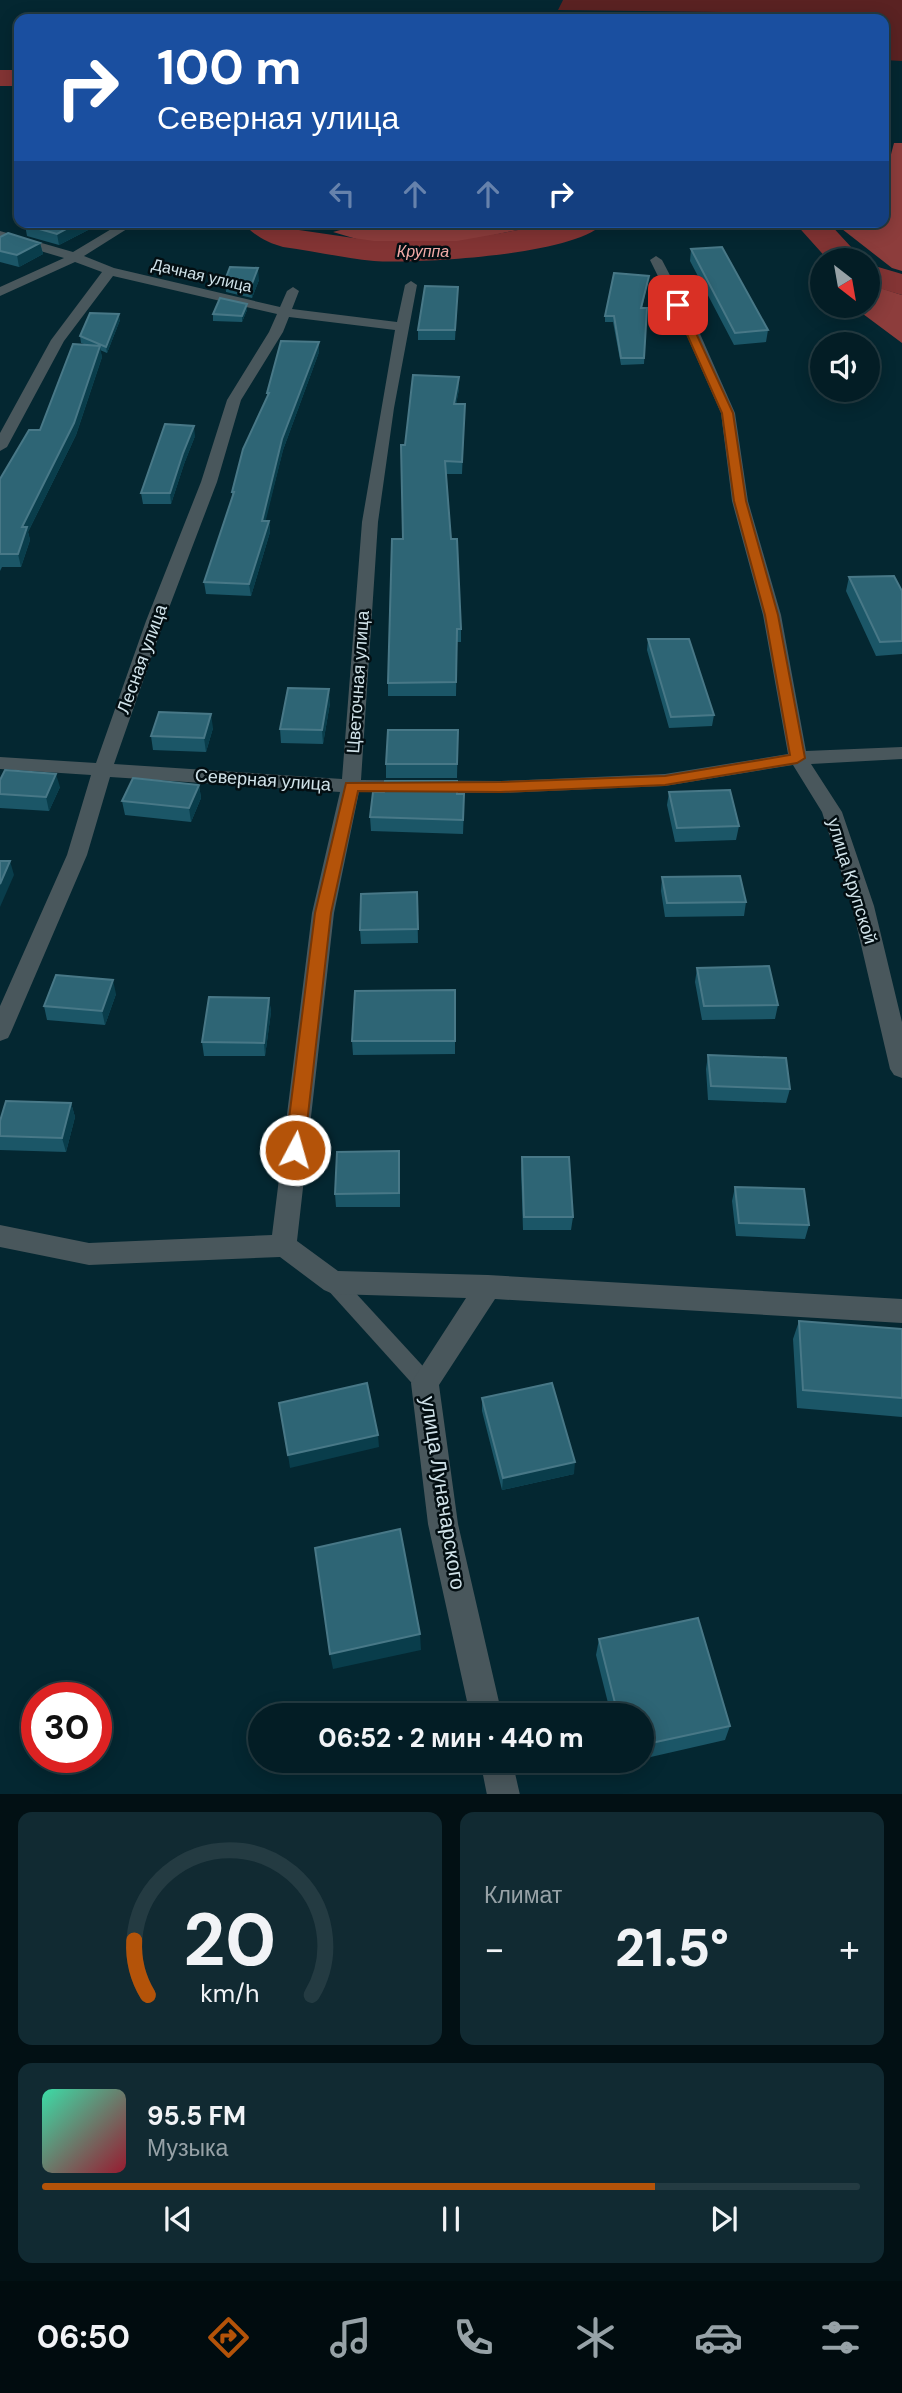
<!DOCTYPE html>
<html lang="ru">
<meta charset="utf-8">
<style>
:root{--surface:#031d25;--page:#112a32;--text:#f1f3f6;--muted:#97a2a7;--line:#243b42;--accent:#b45309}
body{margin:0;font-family:"DM Sans",sans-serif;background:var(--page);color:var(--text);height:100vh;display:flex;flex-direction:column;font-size:26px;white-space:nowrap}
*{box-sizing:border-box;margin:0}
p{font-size:23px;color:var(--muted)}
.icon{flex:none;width:38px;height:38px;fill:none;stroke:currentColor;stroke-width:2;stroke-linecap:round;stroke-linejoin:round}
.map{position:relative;height:1794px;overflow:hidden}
.side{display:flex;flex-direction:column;gap:18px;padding:18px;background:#021014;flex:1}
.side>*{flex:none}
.guide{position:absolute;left:14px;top:14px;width:875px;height:214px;border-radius:14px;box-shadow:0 4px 18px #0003,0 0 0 2px var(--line);background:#1a4fa0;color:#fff;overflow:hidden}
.needle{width:46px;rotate:149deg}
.buttons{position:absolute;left:810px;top:248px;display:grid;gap:14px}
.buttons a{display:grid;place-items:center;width:70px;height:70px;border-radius:50%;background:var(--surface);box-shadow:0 4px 18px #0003,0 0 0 2px var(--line);font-size:35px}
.speed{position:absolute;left:21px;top:1682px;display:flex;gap:14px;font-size:35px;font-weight:700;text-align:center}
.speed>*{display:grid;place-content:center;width:91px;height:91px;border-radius:50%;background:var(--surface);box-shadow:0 4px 18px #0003,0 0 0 2px var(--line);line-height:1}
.speed .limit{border:10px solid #d22;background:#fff;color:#111}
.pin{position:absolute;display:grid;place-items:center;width:60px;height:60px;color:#fff;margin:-30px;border-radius:14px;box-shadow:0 4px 10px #0006}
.me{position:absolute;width:77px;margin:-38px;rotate:6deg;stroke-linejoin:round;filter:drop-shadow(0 0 5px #0008)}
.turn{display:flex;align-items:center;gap:24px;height:147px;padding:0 28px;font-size:32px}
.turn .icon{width:91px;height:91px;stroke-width:2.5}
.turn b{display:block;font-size:49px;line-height:60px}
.lanes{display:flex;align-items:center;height:66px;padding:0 28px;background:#0003;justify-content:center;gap:35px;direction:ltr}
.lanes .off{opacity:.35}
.big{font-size:52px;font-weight:800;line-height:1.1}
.side .card{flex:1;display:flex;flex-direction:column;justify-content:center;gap:10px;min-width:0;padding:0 24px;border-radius:14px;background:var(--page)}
.side .dial{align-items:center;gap:0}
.dial svg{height:182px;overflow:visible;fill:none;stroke:var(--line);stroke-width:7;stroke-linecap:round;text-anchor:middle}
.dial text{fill:var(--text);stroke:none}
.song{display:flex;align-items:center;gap:21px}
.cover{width:84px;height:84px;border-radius:10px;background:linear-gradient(135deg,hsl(160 70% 55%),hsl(350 70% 35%))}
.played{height:7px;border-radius:4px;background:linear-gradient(90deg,var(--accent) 75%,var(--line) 75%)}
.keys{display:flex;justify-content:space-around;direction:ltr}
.heat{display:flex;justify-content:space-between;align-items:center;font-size:38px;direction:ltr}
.side .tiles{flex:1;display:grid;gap:18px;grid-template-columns:1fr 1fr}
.card:last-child{grid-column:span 2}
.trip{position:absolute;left:248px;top:1703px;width:406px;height:70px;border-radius:35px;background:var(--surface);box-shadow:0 4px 18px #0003,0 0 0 2px var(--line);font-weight:800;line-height:70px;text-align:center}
.menu{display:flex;height:112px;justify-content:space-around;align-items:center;background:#010c0f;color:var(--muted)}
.menu .icon{width:49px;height:49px}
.menu .selected{color:var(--accent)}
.menu b{font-size:32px;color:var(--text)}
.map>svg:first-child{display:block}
.green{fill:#5a2222}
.forest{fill:#8d3d3c}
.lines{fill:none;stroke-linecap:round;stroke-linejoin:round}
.river{fill:#833434;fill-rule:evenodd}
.lane{fill:#49575c;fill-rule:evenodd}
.street{fill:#49575c;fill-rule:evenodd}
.wall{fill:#1b5667}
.shaded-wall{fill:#093d4b}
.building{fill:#2e6575;stroke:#487887;stroke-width:2}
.route{fill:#b45309;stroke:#753606;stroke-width:2}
.labels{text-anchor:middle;stroke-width:5;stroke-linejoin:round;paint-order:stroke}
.far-water-label{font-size:16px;font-style:italic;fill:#f1aaa7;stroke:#030e12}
.far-street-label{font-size:16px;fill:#d0e2e9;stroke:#030e12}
.street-label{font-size:18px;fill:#d0e2e9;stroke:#030e12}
.near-street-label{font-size:21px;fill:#d0e2e9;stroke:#030e12}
</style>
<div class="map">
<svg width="902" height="1795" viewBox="0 0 902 1795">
<rect width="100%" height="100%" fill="#042731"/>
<path class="green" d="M563 0H902V61L884 60V19H804L796 13 558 10Z"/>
<path class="forest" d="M894 143H902V271L892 268 833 222H884V163L889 162Z
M370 222H554L461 242 370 243 333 232Z
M868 284 902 295V343L855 308 868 306Z"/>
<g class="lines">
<path class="river" d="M0 70H19V86H0Z
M243 222H282L292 229 374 241H457L563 222H604C581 255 415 264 374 261 344 258 313 251 283 247 268 243 252 235 243 222Z
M794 222H828L864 261H829Z
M868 264 902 274V295L868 285Z"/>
<path class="lane" d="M333 1273 340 1276 432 1376 435 1383 432 1390 425 1393 418 1390 326 1288 323 1282 326 1276Z"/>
<path class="street" d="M123 222H138L84 256 114 268 280 307 287 291 293 287 299 291 292 309 397 322 405 285 411 281 417 285 394 408 378 522 361 780 501 781 665 774 788 754 763 615 732 501 721 413 683 327 650 260 656 256 662 260 697 327 735 413 748 501 781 615 806 751 902 747V759L811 764 842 812 874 906 902 1022V1078L894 1075 890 1069 852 906 822 812 793 765 665 786 501 793 359 792 334 913 297 1241 338 1271 488 1275 902 1299V1323L495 1299 439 1385 458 1524 502 1715H470L428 1524 411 1383 466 1298 333 1294 324 1290 280 1257 89 1265 0 1247V1225L89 1243 272 1235 312 913 340 792 110 777 87 855 11 1032 8 1038 0 1041V1006L67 855 91 775 0 769V757L96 763 146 621 201 482 227 400 269 332 277 314 113 276 64 341 7 447 0 451V433L51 340 102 272 75 262 0 296V287L64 258 0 239V231L73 252ZM289 317 395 330 362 522 342 779 114 764 164 621 217 482 241 400 283 332Z
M480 1760H512L520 1795H487Z"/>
</g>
<path class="wall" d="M29 222H91L92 228 59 245 27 236 25 225Z
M0 237 40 243 43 254 19 267 0 262Z
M691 249 768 330 766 342 734 345 690 261Z
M225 280H259L252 298 226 292Z
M648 282 642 308H647L644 364 621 365 613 322H605V316Z
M458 287 455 340H418V330Z
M247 310 242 322 213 321V314Z
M120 320 107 353 100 350 102 357 76 435 28 532 30 540 21 567H2L0 571V479L40 430 87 345 81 343 80 336Z
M319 352 283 450 265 521H269L270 532 251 596 206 594 204 582 232 498V492L267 398V393Z
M459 389 456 404H465L462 474H446L451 539 461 629V642H457L456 696H388V683L403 539 405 445Z
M195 436 184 464 171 504H143L141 493Z
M849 577 902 591V654L876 656 846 591Z
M648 639 714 715 712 726 669 728 647 650Z
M330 703 323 744 281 743 280 729Z
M213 728 206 752 153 750 151 736Z
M458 730 457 778H386V764Z
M0 780 60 787 49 811 0 808Z
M199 785 201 798 191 822 125 815 122 801Z
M669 792 739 826 736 840 675 842 667 805Z
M464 808 463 834 371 831 370 817Z
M662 877 746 902 744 916 665 917 661 891Z
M417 892 418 943 361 944 360 930Z
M697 968 778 1005 775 1019 702 1020 695 982Z
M455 990V1054L353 1055 352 1041Z
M116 994 105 1025 47 1020 44 1006Z
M269 998 271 1012 265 1056H204L202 1042Z
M708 1055 790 1089 786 1103 708 1100 706 1069Z
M71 1103 75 1117 66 1152 0 1150V1121Z
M522 1157 573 1217 571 1230H523L521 1171Z
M400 1165V1207H336L335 1194Z
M735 1187 809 1225 805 1239 736 1236 732 1201Z
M799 1321 902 1329V1417L797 1408 793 1339Z
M482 1398 574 1474 502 1490 482 1411Z
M599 1639 730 1726 725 1740 642 1759V1715H611L596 1655Z"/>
<path class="shaded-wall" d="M79 222H91L92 228 59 245 57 234Z
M40 243 43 254 19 267 17 255Z
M258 268 259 280 252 298 251 286Z
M247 304V310L242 322V316Z
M119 314 120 320 107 353 106 347Z
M319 342V352L283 450 263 532 262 521 282 439Z
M100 346 102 357 76 435 28 532 30 540 21 567 18 554 22 527Z
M459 377V389L454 416V404Z
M194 426 195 436 184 464 171 504 170 493 183 453Z
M269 521 270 532 251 596 249 584Z
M329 689 330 703 323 744 322 730Z
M211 714 213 728 206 752 204 738Z
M56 774 60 787 49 811 46 797Z
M199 785 201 798 191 822 189 808Z
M10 861 14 875 0 907V884Z
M113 980 116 994 105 1025 102 1011Z
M269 998 271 1012 265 1056 264 1043Z
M71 1103 75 1117 66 1152 62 1138Z
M378 1435 379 1447 290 1468 288 1455Z
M575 1462 574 1474 502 1490 503 1478Z
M420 1634 421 1650 333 1669 330 1654Z"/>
<path class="building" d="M29 222H79L57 234 25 225Z
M8 233 40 243 17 255 0 251V237Z
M722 247 768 330 735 333 691 249Z
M230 267 258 268 251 286 225 280Z
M614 273 649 276 641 308H647L644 358H621L614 316H605Z
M425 286 458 287 455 330H418Z
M220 298 247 304 242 316 213 314Z
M90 313 119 314 106 347 80 336Z
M281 341 319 342 282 439 262 521H269L249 584 204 582 234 492H232L243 449 269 393H267Z
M73 344 100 346 74 423 22 527H27L18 554H0V479L29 430H40Z
M413 375 459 377 454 404H465L462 462 445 461 451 539H457L461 629H457L456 682 388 683 392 539H403L401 445H405Z
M165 424 194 426 183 453 170 493H141Z
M894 576 902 591V641L880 642 849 577Z
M648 639H689L714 715 671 717Z
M288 688 329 689 322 730 280 729Z
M159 712 211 714 204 738 151 736Z
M388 730H458L457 764H386Z
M5 770 56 774 46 797 0 794V780Z
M133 778 199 785 189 808 122 801Z
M385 781H457V794H464L463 820 370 817 373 792H384Z
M730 790 739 826 677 828 669 792Z
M0 861H10L0 884Z
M740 876 746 902 667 903 662 877Z
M417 892 418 929 360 930 361 894Z
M769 966 778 1005 704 1006 697 968Z
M56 975 113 980 102 1011 44 1006Z
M455 990V1041H352L355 991Z
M209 997 269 998 264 1043 202 1042Z
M708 1055 786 1058 790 1089 711 1086Z
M6 1101 71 1103 62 1138 0 1136V1121Z
M399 1151V1193L335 1194 337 1152Z
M522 1157H569L573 1217H524Z
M735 1187 804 1189 809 1225 739 1223Z
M799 1321 902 1329V1398L803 1390Z
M367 1383 378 1435 288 1455 279 1403Z
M552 1383 575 1462 503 1478 482 1398Z
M400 1529 420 1634 330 1654 315 1548Z
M698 1618 730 1726 642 1745V1715H618L599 1639Z"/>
<path class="route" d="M678 302 683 305 733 413 746 501 778 615 805 758 797 763 665 785 501 792 358 791 331 913 304 1150 301 1155 295 1158 288 1155 285 1150 315 913 346 783 501 782 665 776 790 755 765 615 734 501 722 413 674 305Z"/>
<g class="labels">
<g class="far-water-label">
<text x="423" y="257">Круппа</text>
</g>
<g class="far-street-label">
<text transform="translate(202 275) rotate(13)" y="6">Дачная улица</text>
</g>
<g class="street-label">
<text transform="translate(142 659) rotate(-70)" y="6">Лесная улица</text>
<text transform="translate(358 682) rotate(-86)" y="6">Цветочная улица</text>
<text transform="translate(263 780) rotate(4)" y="6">Северная улица</text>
<text transform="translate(852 881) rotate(73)" y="6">улица Крупской</text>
</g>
<g class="near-street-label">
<text transform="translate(443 1493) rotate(81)" y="7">улица Луначарского</text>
</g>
</g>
</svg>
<div class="buttons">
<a><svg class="needle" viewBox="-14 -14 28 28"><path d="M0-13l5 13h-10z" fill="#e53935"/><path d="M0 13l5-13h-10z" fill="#97a2a7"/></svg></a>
<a><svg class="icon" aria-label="sound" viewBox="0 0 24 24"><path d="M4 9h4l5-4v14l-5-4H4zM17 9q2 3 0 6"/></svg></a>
</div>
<div class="speed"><div class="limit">30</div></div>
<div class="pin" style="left:678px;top:305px;background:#d93025"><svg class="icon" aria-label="arrive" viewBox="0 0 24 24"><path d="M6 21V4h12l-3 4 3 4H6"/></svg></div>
<svg class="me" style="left:295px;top:1150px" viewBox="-20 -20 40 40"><circle r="17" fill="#b45309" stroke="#fff" stroke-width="3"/><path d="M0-11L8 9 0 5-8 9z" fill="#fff"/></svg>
<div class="trip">06:52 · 2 мин · 440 m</div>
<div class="guide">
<div class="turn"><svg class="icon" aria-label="right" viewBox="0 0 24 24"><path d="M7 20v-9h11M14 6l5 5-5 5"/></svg><div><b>100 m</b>Северная улица</div></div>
<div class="lanes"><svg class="icon off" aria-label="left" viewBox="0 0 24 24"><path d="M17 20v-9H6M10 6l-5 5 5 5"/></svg><svg class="icon off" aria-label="ahead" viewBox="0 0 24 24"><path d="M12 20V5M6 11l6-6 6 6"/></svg><svg class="icon off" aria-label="ahead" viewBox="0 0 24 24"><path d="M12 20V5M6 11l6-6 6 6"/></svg><svg class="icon" aria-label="right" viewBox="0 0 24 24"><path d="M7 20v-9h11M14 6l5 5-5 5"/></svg></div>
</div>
</div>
<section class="side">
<div class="tiles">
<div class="card dial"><svg viewBox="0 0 100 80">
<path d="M14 69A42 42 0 1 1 86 69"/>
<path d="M14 69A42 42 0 0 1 8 45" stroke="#b45309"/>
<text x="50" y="56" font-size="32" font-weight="700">20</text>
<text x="50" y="72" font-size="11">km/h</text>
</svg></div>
<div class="card"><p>Климат</p>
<div class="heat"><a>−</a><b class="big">21.5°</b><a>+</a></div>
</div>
<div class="card">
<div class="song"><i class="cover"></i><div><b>95.5 FM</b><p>Музыка</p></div></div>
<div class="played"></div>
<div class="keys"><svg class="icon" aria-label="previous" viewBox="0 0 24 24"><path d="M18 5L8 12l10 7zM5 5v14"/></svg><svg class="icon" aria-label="pause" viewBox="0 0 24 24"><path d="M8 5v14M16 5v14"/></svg><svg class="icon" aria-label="next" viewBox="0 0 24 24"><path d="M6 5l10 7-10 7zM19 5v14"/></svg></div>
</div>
</div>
</section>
<nav class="menu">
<b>06:50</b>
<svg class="icon selected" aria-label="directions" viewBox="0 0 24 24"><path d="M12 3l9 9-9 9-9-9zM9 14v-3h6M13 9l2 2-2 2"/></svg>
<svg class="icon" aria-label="music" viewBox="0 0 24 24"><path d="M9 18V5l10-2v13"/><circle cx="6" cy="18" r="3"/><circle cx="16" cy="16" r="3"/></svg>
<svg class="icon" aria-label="phone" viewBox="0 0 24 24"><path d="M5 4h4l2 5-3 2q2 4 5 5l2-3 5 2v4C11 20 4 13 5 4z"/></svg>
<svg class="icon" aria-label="climate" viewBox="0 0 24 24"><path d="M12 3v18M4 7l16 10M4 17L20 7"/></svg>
<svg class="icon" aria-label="car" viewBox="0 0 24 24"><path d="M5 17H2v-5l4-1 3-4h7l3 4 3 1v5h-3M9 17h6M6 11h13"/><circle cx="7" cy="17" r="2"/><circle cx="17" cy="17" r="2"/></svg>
<svg class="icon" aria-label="filters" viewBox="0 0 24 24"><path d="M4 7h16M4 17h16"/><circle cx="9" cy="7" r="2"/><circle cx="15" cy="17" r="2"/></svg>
</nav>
